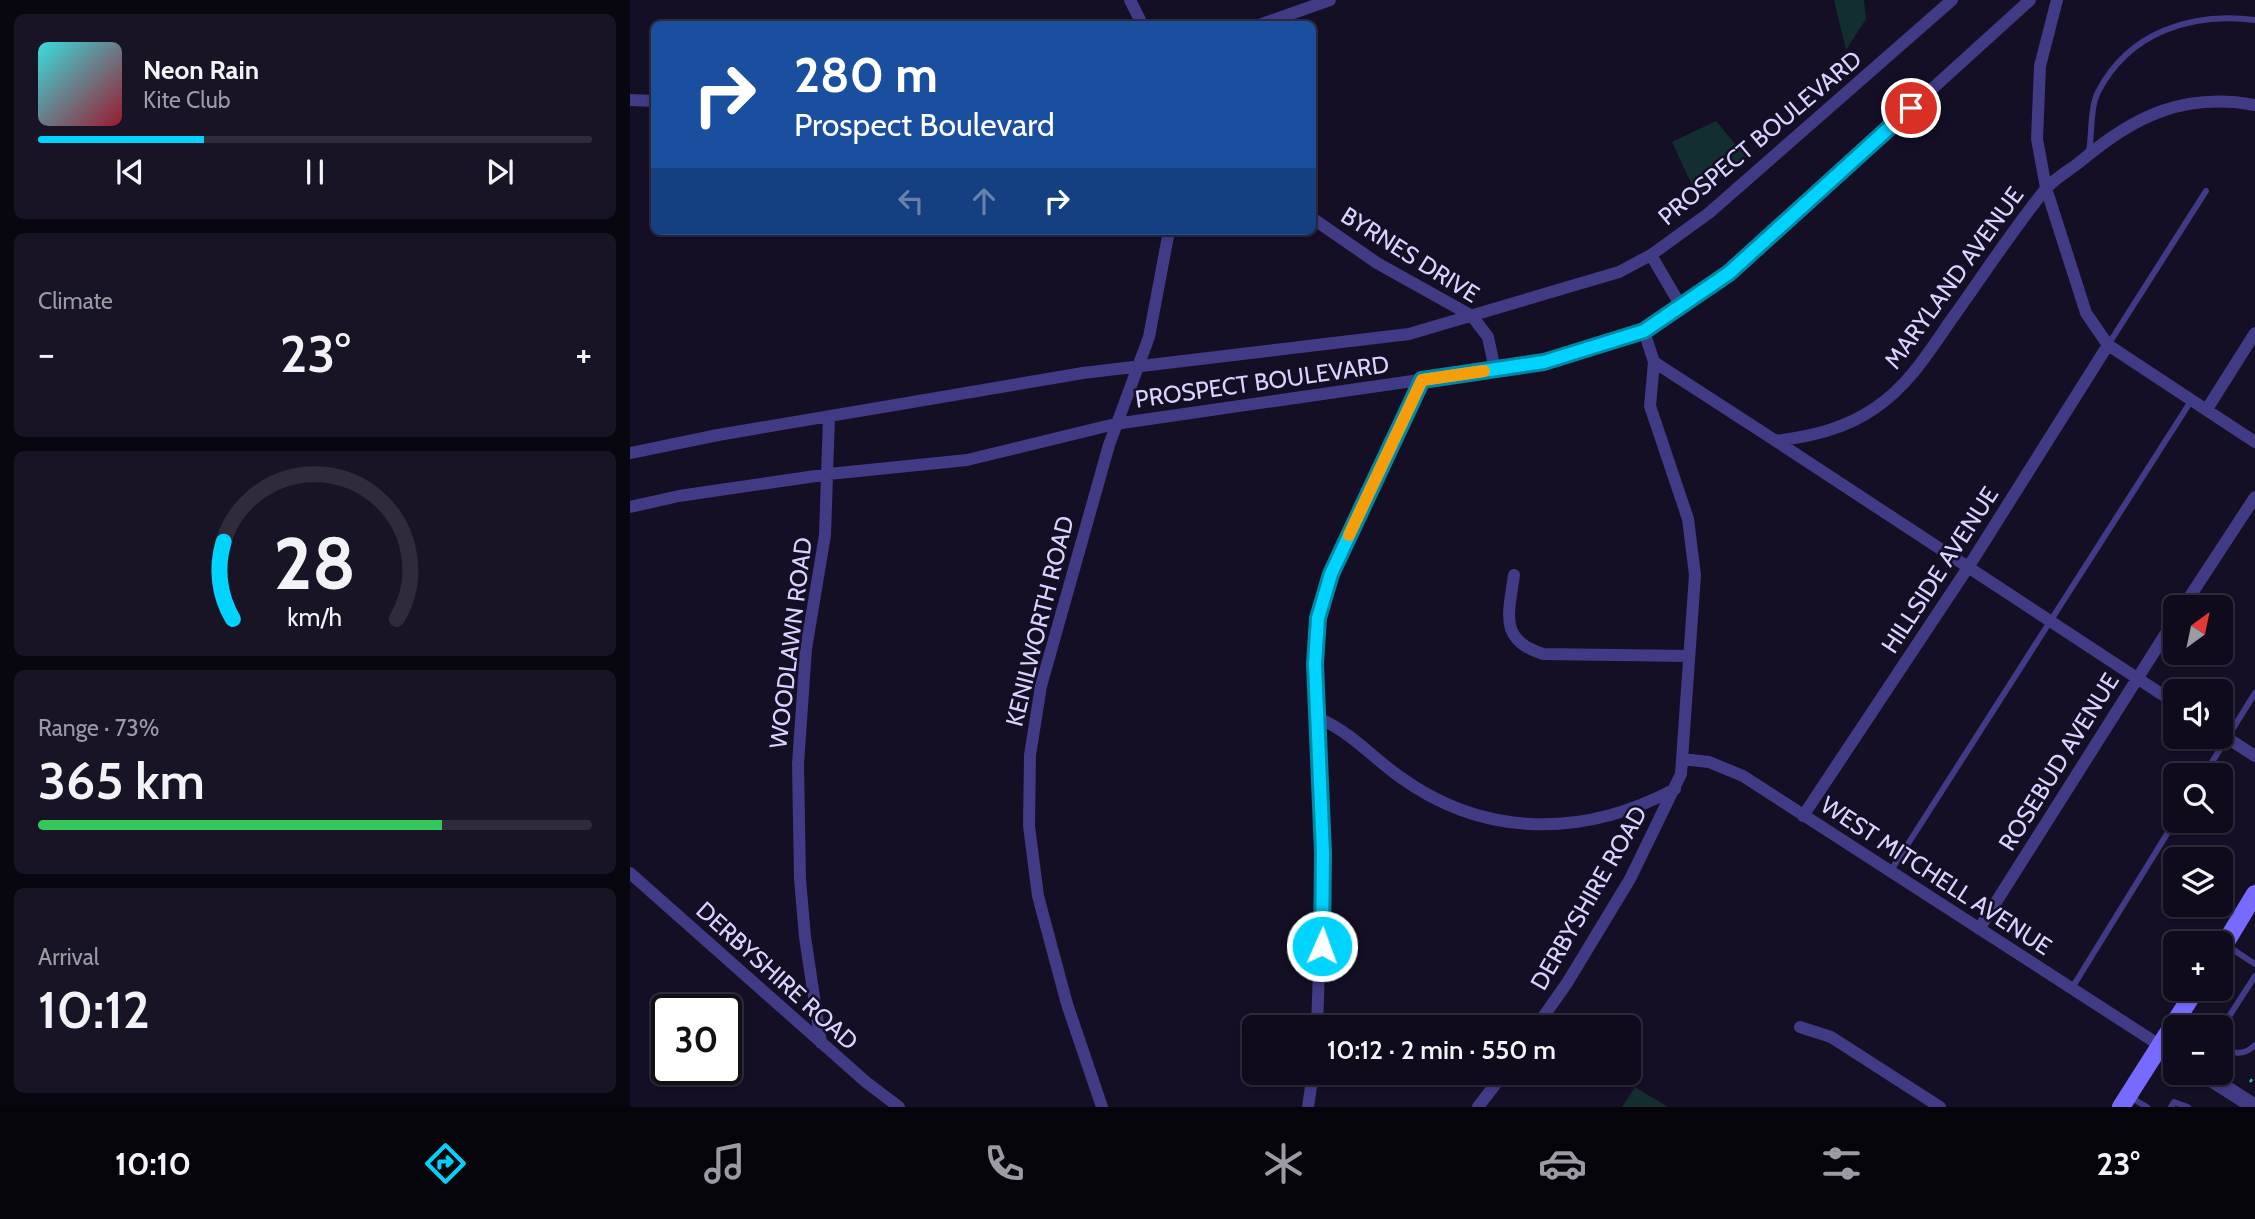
<!DOCTYPE html>
<meta charset="utf-8">
<style>
:root{--surface:#0f0b1c;--page:#181425;--text:#f1f3f6;--muted:#9b9ba3;--line:#2f2b3b;--accent:#00d3fd}
body{margin:0;font-family:Cabin,sans-serif;background:var(--page);color:var(--text);height:100vh;display:flex;flex-direction:column;font-size:26px;white-space:nowrap}
*{box-sizing:border-box;margin:0}
p{font-size:23px;color:var(--muted)}
.icon{flex:none;width:38px;height:38px;fill:none;stroke:currentColor;stroke-width:2;stroke-linecap:round;stroke-linejoin:round}
.map{position:relative;flex:1;overflow:hidden}
.drawer{display:flex;flex-direction:column;gap:14px;padding:14px;background:#08060f;width:630px}
.drawer>*{flex:none}
.guide{position:absolute;left:21px;top:21px;width:665px;height:214px;border-radius:10px;box-shadow:0 2px 5px #0004,0 0 0 2px var(--line);background:#1a4fa0;color:#fff;overflow:hidden}
.needle{width:46px;rotate:33deg}
.fabs{position:absolute;left:1533px;top:595px;display:grid;gap:14px}
.fabs a{display:grid;place-items:center;width:70px;height:70px;border-radius:10px;background:var(--surface);box-shadow:0 2px 5px #0004,0 0 0 2px var(--line);font-size:35px}
.speed{position:absolute;left:21px;top:994px;display:flex;gap:14px;font-size:35px;font-weight:700;text-align:center}
.speed>*{display:grid;place-content:center;width:91px;height:91px;border-radius:50%;background:var(--surface);box-shadow:0 2px 5px #0004,0 0 0 2px var(--line);line-height:1}
.speed .limit{border:4px solid #111;border-radius:10px;background:#fff;color:#111}
.pin{position:absolute;display:grid;place-items:center;width:60px;height:60px;color:#fff;margin:-30px;border:4px solid #fff;border-radius:50%;box-shadow:0 2px 7px #0007}
.me{position:absolute;width:77px;margin:-38px;rotate:2deg;stroke-linejoin:round;filter:drop-shadow(0 0 5px #0008)}
.turn{display:flex;align-items:center;gap:24px;height:147px;padding:0 28px;font-size:32px}
.turn .icon{width:91px;height:91px;stroke-width:2.5}
.turn b{display:block;font-size:49px;line-height:60px}
.lanes{display:flex;align-items:center;height:66px;padding:0 28px;background:#0003;justify-content:center;gap:35px;direction:ltr}
.lanes .off{opacity:.35}
.big{font-size:52px;font-weight:600;line-height:1.1}
.drawer .tile{flex:1;display:flex;flex-direction:column;justify-content:center;gap:10px;min-width:0;padding:0 24px;border-radius:10px;background:var(--page)}
.drawer .dial{align-items:center;gap:0}
.dial svg{height:182px;overflow:visible;fill:none;stroke:var(--line);stroke-width:7;stroke-linecap:round;text-anchor:middle}
.dial text{fill:var(--text);stroke:none}
.song{display:flex;align-items:center;gap:21px}
.cover{width:84px;height:84px;border-radius:10px;background:linear-gradient(135deg,hsl(180 70% 55%),hsl(350 70% 35%))}
.played{height:7px;border-radius:4px;background:linear-gradient(90deg,var(--accent) 30%,var(--line) 30%)}
.keys{display:flex;justify-content:space-around;direction:ltr}
.heat{display:flex;justify-content:space-between;align-items:center;font-size:38px;direction:ltr}
.charge{height:10px;border-radius:5px;background:linear-gradient(90deg,#34c759 73%,var(--line) 0)}
.trip{position:absolute;left:612px;top:1015px;width:399px;height:70px;border-radius:10px;background:var(--surface);box-shadow:0 2px 5px #0004,0 0 0 2px var(--line);font-weight:600;line-height:70px;text-align:center}
.dock{display:flex;height:112px;justify-content:space-around;align-items:center;background:#06040b;color:var(--muted)}
.dock .icon{width:49px;height:49px}
.dock .on{color:var(--accent)}
.dock b{font-size:32px;color:var(--text)}
main{display:flex;flex:1;min-height:0}
.map>svg:first-child{display:block}
.green{fill:#122e2f}
.lines{fill:none;stroke-linecap:round;stroke-linejoin:round}
.path{stroke:#2fb6b7;stroke-width:2.5;stroke-dasharray:3.5 5;stroke-linecap:butt}
.service{stroke:#413a84;stroke-width:6}
.minor{stroke:#413a84;stroke-width:12}
.tertiary{stroke:#413a84;stroke-width:16}
.secondary{stroke:#776aff;stroke-width:18}
.route-casing{stroke:#0089a4;stroke-width:18}
.route{stroke:#00d3fd;stroke-width:12}
.slow{stroke:#f59e0b;stroke-width:12}
.labels{text-anchor:middle;stroke-width:5;stroke-linejoin:round;paint-order:stroke}
.street-label{font-size:24px;fill:#dbd3ff;stroke:#140f25}
</style>
<main>
<section class="drawer">
<div class="tile">
<div class="song"><i class="cover"></i><div><b>Neon Rain</b><p>Kite Club</p></div></div>
<div class="played"></div>
<div class="keys"><svg class="icon" aria-label="previous" viewBox="0 0 24 24"><path d="M18 5L8 12l10 7zM5 5v14"/></svg><svg class="icon" aria-label="pause" viewBox="0 0 24 24"><path d="M8 5v14M16 5v14"/></svg><svg class="icon" aria-label="next" viewBox="0 0 24 24"><path d="M6 5l10 7-10 7zM19 5v14"/></svg></div>
</div>
<div class="tile"><p>Climate</p>
<div class="heat"><a>−</a><b class="big">23°</b><a>+</a></div>
</div>
<div class="tile dial"><svg viewBox="0 0 100 80">
<path d="M14 69A42 42 0 1 1 86 69"/>
<path d="M14 69A42 42 0 0 1 10 35" stroke="#00d3fd"/>
<text x="50" y="56" font-size="32" font-weight="700">28</text>
<text x="50" y="72" font-size="11">km/h</text>
</svg></div>
<div class="tile"><p>Range · 73%</p><b class="big">365 km</b><div class="charge"></div></div>
<div class="tile"><p>Arrival</p><b class="big">10:12</b></div>
</section>
<div class="map">
<svg width="1625" height="1107" viewBox="0 0 1625 1107">
<rect width="100%" height="100%" fill="#140f25"/>
<path class="green" d="M1204 0H1234L1236 19 1216 50Z
M1086 121 1116 157 1067 196 1042 142Z
M1005 1087 1038 1107H992Z"/>
<g class="lines">
<path class="path" d="M1620 1082 1625 1075"/>
<path class="service" d="M1459 152C1462 134 1460 108 1468 92 1499 32 1561 12 1625 20
M1478 345 1576 191
M1574 775 1625 693
M1260 872 1561 401
M1596 945 1625 964
M1442 988 1545 821
M1591 1029 1625 976
M1591 1040C1598 1055 1613 1057 1625 1045
M1500 1097 1517 1107
M1541 1107 1544 1102 1558 1107"/>
<path class="minor" d="M500 0 512 24
M1427 0 1410 66 1407 139 1416 188 1456 313 1478 345 1625 442
M632 24 700 0
M0 100 24 101
M682 218 747 263 842 316 858 337 865 370
M1021 255 1052 308
M1024 362 1146 441C1182 436 1215 429 1245 408 1278 386 1299 352 1321 320 1352 277 1381 232 1414 191 1423 179 1439 171 1451 161 1504 116 1554 92 1625 105
M1577 409 1625 333
M1146 441 1545 703
M0 453 88 435 453 373 779 334 989 272 1021 255 1079 213 1322 0
M0 507 49 496 199 474 337 460 485 424 914 362 1014 331 1099 273 1400 0
M884 575C879 613 868 640 913 654L1059 656
M1553 607 1625 497
M688 718C721 732 742 757 770 777 856 839 955 837 1045 789
M1591 734 1625 756
M1052 759 1079 762 1113 776 1531 1046
M1173 816 1339 566 1478 345
M0 873 236 1082 269 1107
M1349 929 1545 619
M687 1027 693 853 685 664 688 618 701 574 792 380
M906 1027 937 983 1000 879 1051 774 1065 575 1058 519 1020 406 1024 362 1014 331
M1170 1027 1201 1037 1310 1107
M191 1043 175 937 170 879 168 764 176 649 195 535 199 416
M472 1107 437 1004 408 896 399 826 400 755 411 686 479 445 519 337 539 231
M678 1107 683 1073
M848 1107 874 1073"/>
<path class="tertiary" d="M1531 1046 1545 1055
M1572 1073 1625 1107"/>
<path class="secondary" d="M1591 950 1625 894
M1491 1107 1566 989"/>
</g>
<g class="lines">
<defs>
<path id="route" d="M692 946 693 853 685 664 688 618 701 574 792 380 914 362 1014 331 1099 273 1281 108"/>
</defs>
<use href="#route" class="route-casing"/>
<use href="#route" class="route"/>
<path class="slow" d="M719 535 792 380 854 371"/>
</g>
<g class="labels">
<g class="street-label">
<text transform="translate(1130 138) rotate(-40)" y="8">PROSPECT BOULEVARD</text>
<text transform="translate(780 255) rotate(32)" y="8">BYRNES DRIVE</text>
<text transform="translate(1324 278) rotate(-54)" y="8">MARYLAND AVENUE</text>
<text transform="translate(632 382) rotate(-8)" y="8">PROSPECT BOULEVARD</text>
<text transform="translate(1310 570) rotate(-57)" y="8">HILLSIDE AVENUE</text>
<text transform="translate(410 621) rotate(-76)" y="8">KENILWORTH ROAD</text>
<text transform="translate(161 643) rotate(-83)" y="8">WOODLAWN ROAD</text>
<text transform="translate(1429 762) rotate(-58)" y="8">ROSEBUD AVENUE</text>
<text transform="translate(1306 876) rotate(33)" y="8">WEST MITCHELL AVENUE</text>
<text transform="translate(959 898) rotate(-60)" y="8">DERBYSHIRE ROAD</text>
<text transform="translate(147 976) rotate(42)" y="8">DERBYSHIRE ROAD</text>
</g>
</g>
</svg>
<div class="fabs">
<a><svg class="needle" viewBox="-14 -14 28 28"><path d="M0-13l5 13h-10z" fill="#e53935"/><path d="M0 13l5-13h-10z" fill="#9b9ba3"/></svg></a>
<a><svg class="icon" aria-label="sound" viewBox="0 0 24 24"><path d="M4 9h4l5-4v14l-5-4H4zM17 9q2 3 0 6"/></svg></a>
<a><svg class="icon" aria-label="search" viewBox="0 0 24 24"><circle cx="10" cy="10" r="6"/><path d="M15 15l6 6"/></svg></a>
<a><svg class="icon" aria-label="layers" viewBox="0 0 24 24"><path d="M12 4l9 5-9 5-9-5zM3 14l9 5 9-5"/></svg></a>
<a>+</a>
<a>−</a>
</div>
<div class="speed"><div class="limit">30</div></div>
<div class="pin" style="left:1281px;top:108px;background:#d93025"><svg class="icon" aria-label="arrive" viewBox="0 0 24 24"><path d="M6 21V4h12l-3 4 3 4H6"/></svg></div>
<svg class="me" style="left:692px;top:946px" viewBox="-20 -20 40 40"><circle r="17" fill="#00d3fd" stroke="#fff" stroke-width="3"/><path d="M0-11L8 9 0 5-8 9z" fill="#fff"/></svg>
<div class="trip">10:12 · 2 min · 550 m</div>
<div class="guide">
<div class="turn"><svg class="icon" aria-label="right" viewBox="0 0 24 24"><path d="M7 20v-9h11M14 6l5 5-5 5"/></svg><div><b>280 m</b>Prospect Boulevard</div></div>
<div class="lanes"><svg class="icon off" aria-label="left" viewBox="0 0 24 24"><path d="M17 20v-9H6M10 6l-5 5 5 5"/></svg><svg class="icon off" aria-label="ahead" viewBox="0 0 24 24"><path d="M12 20V5M6 11l6-6 6 6"/></svg><svg class="icon" aria-label="right" viewBox="0 0 24 24"><path d="M7 20v-9h11M14 6l5 5-5 5"/></svg></div>
</div>
</div>
</main>
<nav class="dock">
<b>10:10</b>
<svg class="icon on" aria-label="directions" viewBox="0 0 24 24"><path d="M12 3l9 9-9 9-9-9zM9 14v-3h6M13 9l2 2-2 2"/></svg>
<svg class="icon" aria-label="music" viewBox="0 0 24 24"><path d="M9 18V5l10-2v13"/><circle cx="6" cy="18" r="3"/><circle cx="16" cy="16" r="3"/></svg>
<svg class="icon" aria-label="phone" viewBox="0 0 24 24"><path d="M5 4h4l2 5-3 2q2 4 5 5l2-3 5 2v4C11 20 4 13 5 4z"/></svg>
<svg class="icon" aria-label="climate" viewBox="0 0 24 24"><path d="M12 3v18M4 7l16 10M4 17L20 7"/></svg>
<svg class="icon" aria-label="car" viewBox="0 0 24 24"><path d="M5 17H2v-5l4-1 3-4h7l3 4 3 1v5h-3M9 17h6M6 11h13"/><circle cx="7" cy="17" r="2"/><circle cx="17" cy="17" r="2"/></svg>
<svg class="icon" aria-label="filters" viewBox="0 0 24 24"><path d="M4 7h16M4 17h16"/><circle cx="9" cy="7" r="2"/><circle cx="15" cy="17" r="2"/></svg>
<b>23°</b>
</nav>
